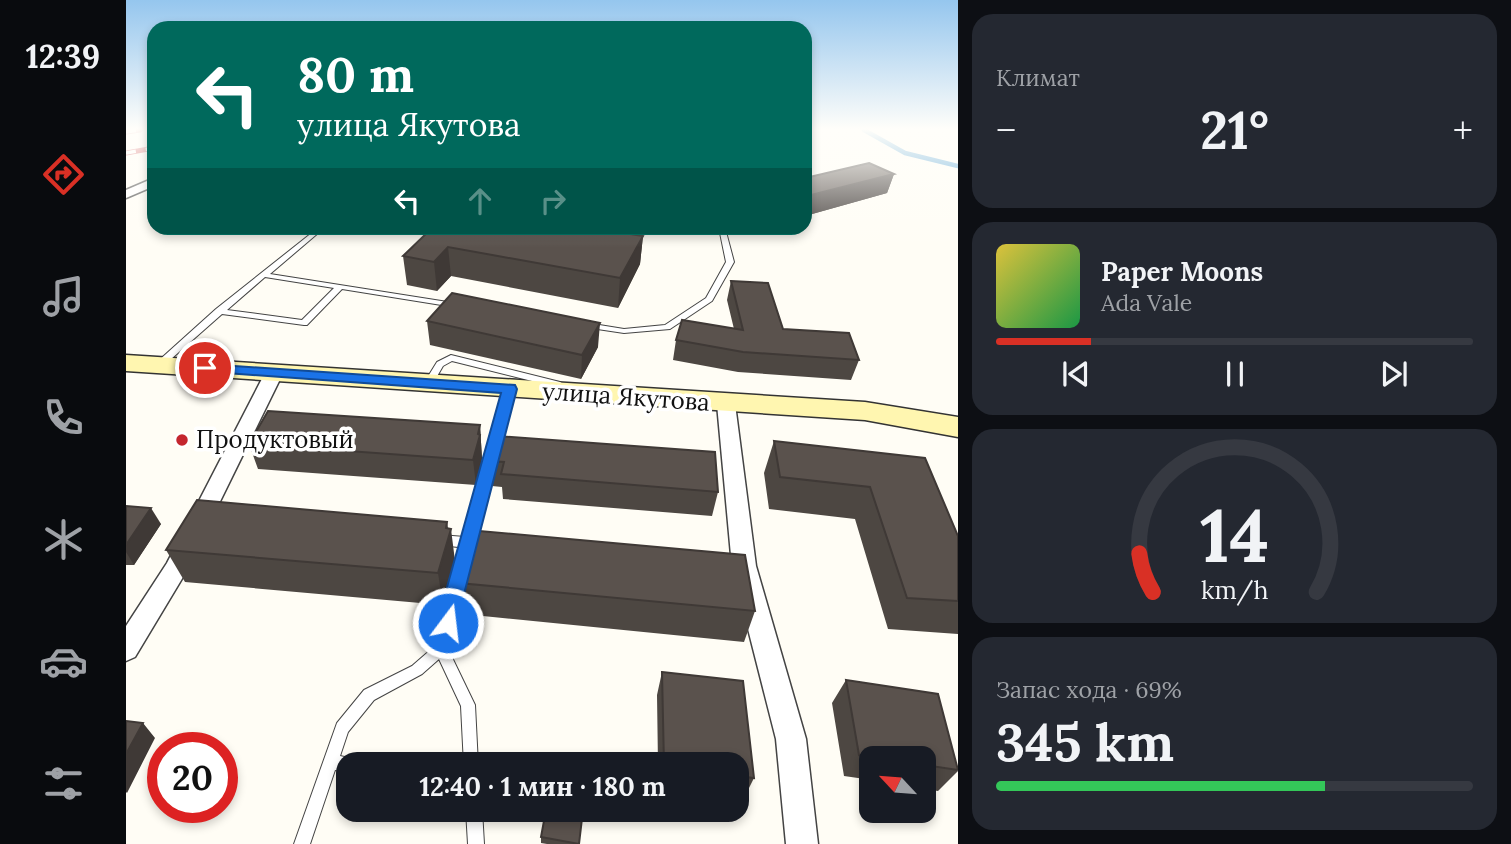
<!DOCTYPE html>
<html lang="ru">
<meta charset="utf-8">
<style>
:root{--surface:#171b24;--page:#242831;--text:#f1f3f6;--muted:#9ea1a6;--line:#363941;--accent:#d93025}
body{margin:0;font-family:Lora,serif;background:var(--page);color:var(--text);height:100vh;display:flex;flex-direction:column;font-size:26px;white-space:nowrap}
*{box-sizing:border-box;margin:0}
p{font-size:23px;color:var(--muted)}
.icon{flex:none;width:38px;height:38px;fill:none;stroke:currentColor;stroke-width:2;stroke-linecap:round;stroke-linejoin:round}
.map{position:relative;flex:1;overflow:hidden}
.drawer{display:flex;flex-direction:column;gap:14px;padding:14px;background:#0d0f14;width:553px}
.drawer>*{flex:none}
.guide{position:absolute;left:21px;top:21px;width:665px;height:214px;border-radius:21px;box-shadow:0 4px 10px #0003;background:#00695c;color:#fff;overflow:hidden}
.needle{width:46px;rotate:296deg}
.tools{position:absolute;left:733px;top:746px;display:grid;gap:14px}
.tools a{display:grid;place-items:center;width:77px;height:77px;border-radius:14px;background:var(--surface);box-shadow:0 4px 10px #0003;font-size:35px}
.speed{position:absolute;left:21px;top:732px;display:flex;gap:14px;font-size:35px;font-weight:700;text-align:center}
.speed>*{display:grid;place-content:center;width:91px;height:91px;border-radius:50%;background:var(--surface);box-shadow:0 4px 10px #0003;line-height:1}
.speed .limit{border:10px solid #d22;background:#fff;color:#111}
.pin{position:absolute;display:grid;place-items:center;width:60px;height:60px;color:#fff;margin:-30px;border:4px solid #fff;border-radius:50%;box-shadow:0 2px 7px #0007}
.me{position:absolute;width:77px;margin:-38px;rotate:15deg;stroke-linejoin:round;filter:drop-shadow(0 0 5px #0008)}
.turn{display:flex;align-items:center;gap:24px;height:147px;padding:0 35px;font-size:32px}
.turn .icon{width:91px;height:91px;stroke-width:2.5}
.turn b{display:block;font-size:49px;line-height:60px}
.lanes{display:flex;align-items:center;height:66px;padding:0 35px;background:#0003;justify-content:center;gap:35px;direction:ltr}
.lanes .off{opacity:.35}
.big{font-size:52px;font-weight:700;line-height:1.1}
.drawer .tile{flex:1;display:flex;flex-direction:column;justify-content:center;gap:10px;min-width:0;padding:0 24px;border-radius:21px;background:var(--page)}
.drawer .dial{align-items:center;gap:0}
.dial svg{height:182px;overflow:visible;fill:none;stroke:var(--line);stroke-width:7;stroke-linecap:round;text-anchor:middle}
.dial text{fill:var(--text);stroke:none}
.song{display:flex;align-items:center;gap:21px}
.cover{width:84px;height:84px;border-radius:10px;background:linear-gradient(135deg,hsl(50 70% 55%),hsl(140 70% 35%))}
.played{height:7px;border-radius:4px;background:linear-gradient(90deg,var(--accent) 20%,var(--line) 20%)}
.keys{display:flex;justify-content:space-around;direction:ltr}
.heat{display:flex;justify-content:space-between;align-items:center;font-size:38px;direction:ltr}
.charge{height:10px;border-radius:5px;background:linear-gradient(90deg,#34c759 69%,var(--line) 0)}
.trip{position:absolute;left:210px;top:752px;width:413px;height:70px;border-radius:21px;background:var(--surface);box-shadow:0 4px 10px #0003;font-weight:700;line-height:70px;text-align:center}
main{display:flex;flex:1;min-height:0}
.tabs{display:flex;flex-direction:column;width:126px;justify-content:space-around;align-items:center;background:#090b0e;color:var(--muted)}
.tabs .icon{width:49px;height:49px}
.tabs .selected{color:var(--accent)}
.tabs b{font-size:32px;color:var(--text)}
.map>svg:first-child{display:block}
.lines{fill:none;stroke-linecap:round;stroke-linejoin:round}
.stream{stroke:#3f96cf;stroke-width:4.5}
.lane-casing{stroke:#444;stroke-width:2}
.street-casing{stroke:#444;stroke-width:3}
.secondary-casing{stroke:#333;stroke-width:3}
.lane{fill:#fff;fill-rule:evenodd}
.street{fill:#fff;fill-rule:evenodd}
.secondary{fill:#fff6b0;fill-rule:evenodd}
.rail-casing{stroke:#c4262e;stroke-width:5}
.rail{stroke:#fff;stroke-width:3.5;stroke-dasharray:10;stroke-linecap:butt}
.wall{fill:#4d4742}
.shaded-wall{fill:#3f3936}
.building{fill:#5a524d;stroke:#3f3936;stroke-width:2}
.route{fill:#1a73e8;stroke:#114b97;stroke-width:2}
.poi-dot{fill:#c4262e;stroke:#fff;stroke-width:2.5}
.labels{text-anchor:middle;stroke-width:7;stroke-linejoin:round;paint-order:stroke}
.street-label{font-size:24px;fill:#111;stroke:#fff}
.poi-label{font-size:24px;fill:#111;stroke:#fff;text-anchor:start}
</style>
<main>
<nav class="tabs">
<b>12:39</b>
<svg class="icon selected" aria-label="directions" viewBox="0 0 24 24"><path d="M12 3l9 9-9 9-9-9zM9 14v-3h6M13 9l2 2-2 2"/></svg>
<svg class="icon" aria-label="music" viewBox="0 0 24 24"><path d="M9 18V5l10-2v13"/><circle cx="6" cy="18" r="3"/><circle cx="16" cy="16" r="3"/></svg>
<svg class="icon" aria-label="phone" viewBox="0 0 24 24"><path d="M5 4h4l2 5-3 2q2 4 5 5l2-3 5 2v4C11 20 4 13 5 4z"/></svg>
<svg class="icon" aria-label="climate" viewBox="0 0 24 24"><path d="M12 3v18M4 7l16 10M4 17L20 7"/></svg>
<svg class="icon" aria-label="car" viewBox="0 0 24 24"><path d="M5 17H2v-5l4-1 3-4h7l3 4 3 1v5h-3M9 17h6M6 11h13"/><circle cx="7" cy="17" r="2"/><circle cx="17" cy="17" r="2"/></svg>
<svg class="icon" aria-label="filters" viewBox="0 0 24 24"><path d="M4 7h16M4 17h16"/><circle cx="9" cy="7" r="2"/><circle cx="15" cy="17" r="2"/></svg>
</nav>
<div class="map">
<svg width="832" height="844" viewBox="0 0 832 844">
<rect width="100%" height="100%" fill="#fffdf5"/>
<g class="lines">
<path class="stream" d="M738 130 779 153 832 166"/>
<defs>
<path id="lane" d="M192 228H198L144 274 328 303 332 305 328 307 216 289 181 325H178L96 314 36 367H30L29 365 30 363 90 309ZM139 277 208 288 176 320 101 310Z
M593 228H599L608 262 586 301 544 329 498 333 458 327 457 325 461 323 498 329 539 325 580 298 600 262Z
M325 355 434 382 439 385 434 388 326 361 317 366 306 385H300L298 383 311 362Z
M383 386 388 389 350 538 355 540 357 543 355 546C341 549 325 547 310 543L308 540 310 537 314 535 339 537 378 389Z
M336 567 340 568 342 572 322 649 349 705 352 765H338L335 706 313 659 296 674 248 700 222 732 214 756 232 760 234 765H222V772L209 770 184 844H168L211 723 238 690 286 666 309 646 330 572 332 568Z
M340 810H356L358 844H342Z"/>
<path id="street" d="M28 178V186L0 198V190Z
M148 368 157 373 57 577 9 657 0 661V626L41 563 139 373Z
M600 398 607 400 609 404 630 566 680 739 692 844H660L650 739 606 566 591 404 593 400Z"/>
<path id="secondary" d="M0 355 739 402 832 417V437L739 420 0 371Z"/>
</defs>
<use href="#lane" class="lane-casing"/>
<use href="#street" class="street-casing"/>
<use href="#secondary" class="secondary-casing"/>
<use href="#lane" class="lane"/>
<use href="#street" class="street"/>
<use href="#secondary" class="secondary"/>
<defs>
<path id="rail" d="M0 132 14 130
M0 153 28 148"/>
</defs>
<use href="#rail" class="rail-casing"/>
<use href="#rail" class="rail"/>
</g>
<path class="wall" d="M768 174 761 193 679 216V178Z
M306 228 517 236 514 264 492 308 325 276 311 291 281 285 277 256Z
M605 281 657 329 733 360 725 380 612 372 547 360 550 340 608 329 601 300Z
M301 321 472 347 455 379 304 345Z
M354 425 356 459 350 485 132 469 123 444Z
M371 436 592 492 586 516 377 499 376 487 366 486 364 461Z
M648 441 799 458 832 536V634L762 629 729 519 643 509 638 473Z
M0 506 35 524 8 565H0Z
M322 529 329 561 317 605 59 582 40 550Z
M331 575 629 611 618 642 337 614 336 607 335 606Z
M536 672 628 778 618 798 611 797V765H532L531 695Z
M720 680 832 771 812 791 798 789V758H746V780L718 776 706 703Z
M415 837 453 844H421L415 843Z"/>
<path class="shaded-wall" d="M768 174 761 193 679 216 685 195Z
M517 236 514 264 492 308 494 278Z
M322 247 325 276 311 291 308 262Z
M474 323 472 347 455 379 456 355Z
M354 425 356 459 350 485 347 460Z
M25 508 35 524 8 565 0 552V545Z
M321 522 323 535 325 529 329 561 317 605 312 573Z
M17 723 29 738 1 793 0 792V754Z"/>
<path class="building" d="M743 163 768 174 685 195 679 192V178Z
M306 228H466L517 236 494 278 322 247 308 262 277 256Z
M605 281 642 283 657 329 723 333 733 360 617 352 550 340 556 320 617 330Z
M326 293 474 323 456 355 301 321Z
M142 411 354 425 352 434 354 435 347 460 123 444Z
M371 436 589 452 592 492 375 474 378 462 364 461Z
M648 441 799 458 832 536V601L781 598 744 487 654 477Z
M71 500 321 522 320 528 325 529 312 573 40 550Z
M0 506 25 508 0 545Z
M342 530 619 555 629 611 333 583 335 575H331Z
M536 672 617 681 628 778 611 776V765H538Z
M720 680 812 694 832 770 798 765V758H752L733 755Z
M0 721 17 723 0 754Z
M420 810H457L453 844 415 837Z"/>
<linearGradient id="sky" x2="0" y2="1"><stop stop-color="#95c6ee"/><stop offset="0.52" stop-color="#fffefa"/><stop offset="1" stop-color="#fffefa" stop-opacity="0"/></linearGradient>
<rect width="832" height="248" fill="url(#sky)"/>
<path class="route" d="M79 364 389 385 391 389 329 629 322 632 315 629 311 623 375 393 73 371 71 368Z"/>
<circle class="poi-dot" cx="56" cy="440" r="7"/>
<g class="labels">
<g class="street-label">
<text transform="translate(500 397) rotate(4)" y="8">улица Якутова</text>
</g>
<g class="poi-label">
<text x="70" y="448">Продуктовый</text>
</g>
</g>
</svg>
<div class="tools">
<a><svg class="needle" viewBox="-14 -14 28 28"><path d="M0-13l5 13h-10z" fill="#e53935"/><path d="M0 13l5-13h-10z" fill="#9ea1a6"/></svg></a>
</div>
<div class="speed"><div class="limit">20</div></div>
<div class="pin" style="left:79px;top:368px;background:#d93025"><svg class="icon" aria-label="arrive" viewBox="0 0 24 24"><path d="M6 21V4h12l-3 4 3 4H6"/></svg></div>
<svg class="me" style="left:322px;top:623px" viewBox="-20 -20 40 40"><circle r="17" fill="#1a73e8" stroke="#fff" stroke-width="3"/><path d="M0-11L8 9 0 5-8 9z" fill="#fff"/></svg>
<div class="trip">12:40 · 1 мин · 180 m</div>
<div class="guide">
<div class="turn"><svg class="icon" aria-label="left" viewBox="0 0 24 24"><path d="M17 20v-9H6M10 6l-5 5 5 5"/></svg><div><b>80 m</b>улица Якутова</div></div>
<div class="lanes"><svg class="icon" aria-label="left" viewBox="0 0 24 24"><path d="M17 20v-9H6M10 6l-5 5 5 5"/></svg><svg class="icon off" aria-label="ahead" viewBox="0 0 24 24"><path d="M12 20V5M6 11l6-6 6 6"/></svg><svg class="icon off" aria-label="right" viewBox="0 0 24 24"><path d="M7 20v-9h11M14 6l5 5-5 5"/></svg></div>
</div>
</div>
<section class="drawer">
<div class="tile"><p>Климат</p>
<div class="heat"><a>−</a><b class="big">21°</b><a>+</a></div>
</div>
<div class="tile">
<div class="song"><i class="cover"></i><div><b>Paper Moons</b><p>Ada Vale</p></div></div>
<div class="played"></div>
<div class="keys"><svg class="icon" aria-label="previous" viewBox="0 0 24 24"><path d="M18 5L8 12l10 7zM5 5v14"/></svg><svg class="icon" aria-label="pause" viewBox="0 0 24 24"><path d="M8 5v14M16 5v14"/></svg><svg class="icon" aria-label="next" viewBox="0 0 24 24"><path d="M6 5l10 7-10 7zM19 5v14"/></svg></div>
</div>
<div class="tile dial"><svg viewBox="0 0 100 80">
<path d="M14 69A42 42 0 1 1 86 69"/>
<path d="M14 69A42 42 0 0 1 8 52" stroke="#d93025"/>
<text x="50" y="56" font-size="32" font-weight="700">14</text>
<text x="50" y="72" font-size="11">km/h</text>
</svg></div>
<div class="tile"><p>Запас хода · 69%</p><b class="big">345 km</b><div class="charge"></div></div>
</section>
</main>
